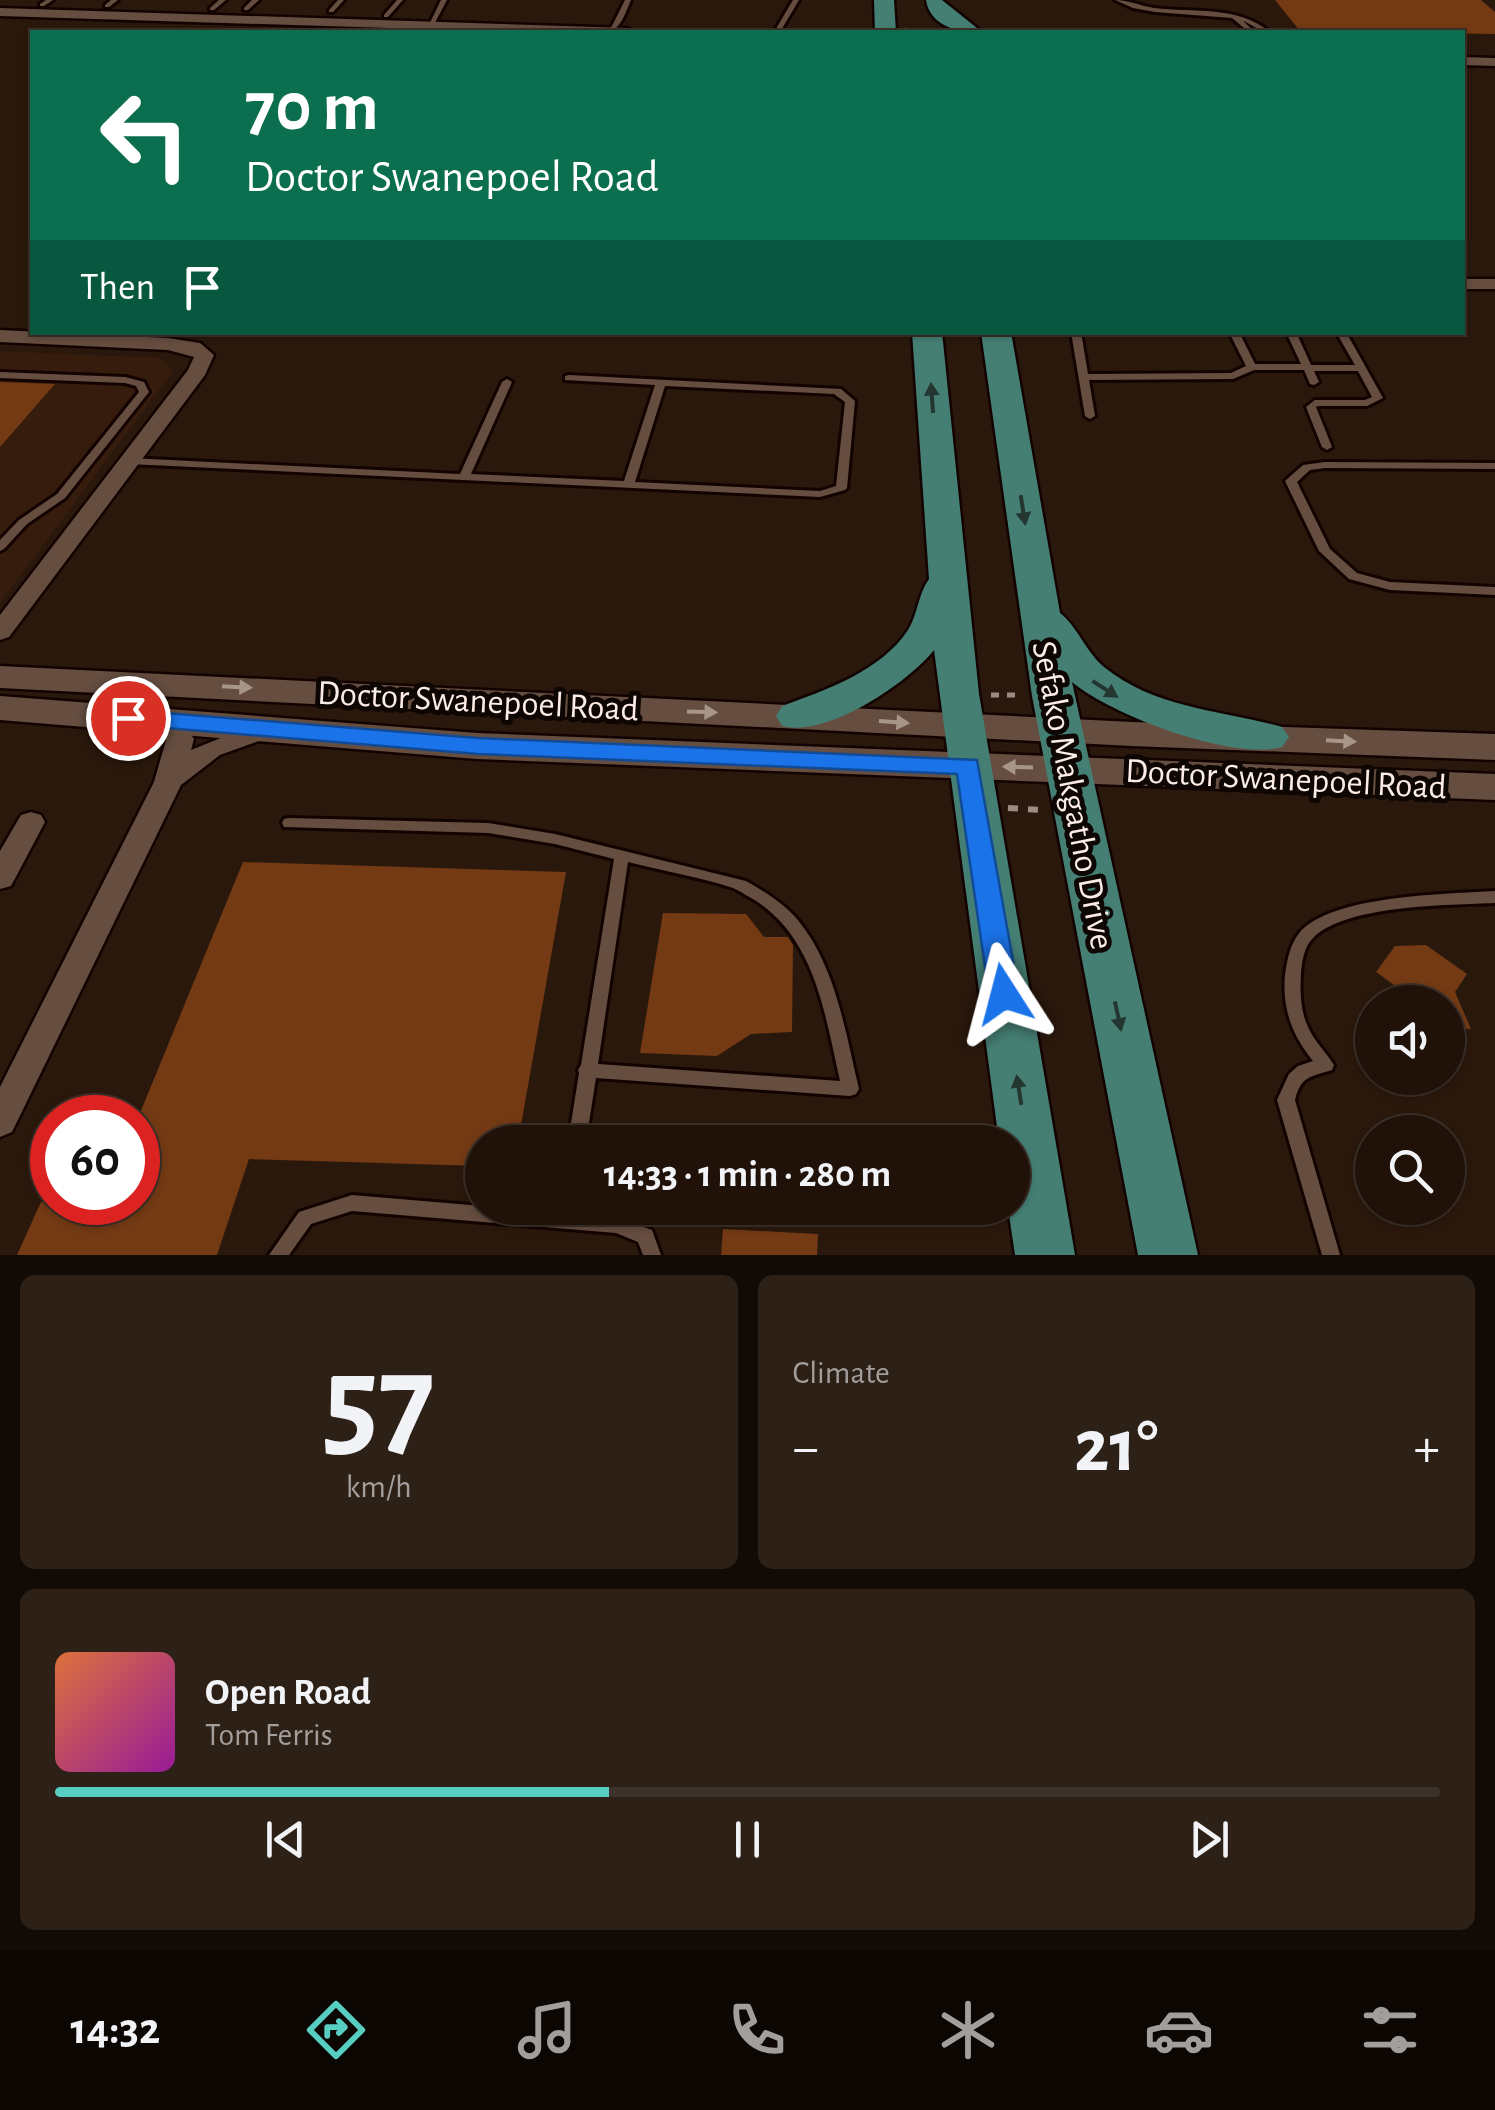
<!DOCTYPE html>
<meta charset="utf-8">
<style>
:root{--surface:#201209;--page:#2d2017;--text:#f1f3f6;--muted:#a29e9c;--line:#3d322a;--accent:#57cec1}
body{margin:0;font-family:"Alegreya Sans",sans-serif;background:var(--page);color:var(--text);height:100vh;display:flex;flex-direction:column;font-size:38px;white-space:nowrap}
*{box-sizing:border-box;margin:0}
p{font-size:32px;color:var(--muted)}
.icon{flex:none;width:55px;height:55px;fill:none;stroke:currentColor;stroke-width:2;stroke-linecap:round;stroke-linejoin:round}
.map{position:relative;height:1255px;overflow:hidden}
.panel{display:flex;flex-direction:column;gap:20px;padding:20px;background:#120a05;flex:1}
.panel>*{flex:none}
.guide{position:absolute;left:30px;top:30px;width:1435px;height:305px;border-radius:0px;box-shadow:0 2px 8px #0004,0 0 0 2px var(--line);background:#0b6e4f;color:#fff;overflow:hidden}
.controls{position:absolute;left:1355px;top:985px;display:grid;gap:20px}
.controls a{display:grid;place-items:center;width:110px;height:110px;border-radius:50%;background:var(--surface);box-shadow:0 2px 8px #0004,0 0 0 2px var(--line);font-size:50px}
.speed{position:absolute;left:30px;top:1095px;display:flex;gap:20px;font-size:50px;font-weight:700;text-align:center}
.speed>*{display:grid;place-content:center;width:130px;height:130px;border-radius:50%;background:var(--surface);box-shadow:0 2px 8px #0004,0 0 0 2px var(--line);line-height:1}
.speed .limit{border:15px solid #d22;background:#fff;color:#111}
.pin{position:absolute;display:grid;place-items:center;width:85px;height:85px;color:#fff;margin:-42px;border:5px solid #fff;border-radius:50%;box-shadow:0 2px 10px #0007}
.me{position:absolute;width:110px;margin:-55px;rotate:351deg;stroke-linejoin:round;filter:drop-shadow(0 0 8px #0008)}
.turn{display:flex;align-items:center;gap:35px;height:210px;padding:0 50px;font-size:45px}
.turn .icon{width:130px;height:130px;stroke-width:2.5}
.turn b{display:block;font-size:70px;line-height:85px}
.then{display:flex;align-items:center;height:95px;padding:0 50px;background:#0003;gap:20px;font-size:38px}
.big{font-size:75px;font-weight:600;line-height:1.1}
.panel .card{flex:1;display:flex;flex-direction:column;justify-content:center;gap:15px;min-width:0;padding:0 35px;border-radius:15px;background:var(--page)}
.panel .dial{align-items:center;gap:0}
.dial b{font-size:130px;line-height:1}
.song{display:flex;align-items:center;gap:30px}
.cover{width:120px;height:120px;border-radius:15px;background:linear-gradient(135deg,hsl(20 70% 55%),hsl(300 70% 35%))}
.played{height:10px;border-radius:5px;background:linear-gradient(90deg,var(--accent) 40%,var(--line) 40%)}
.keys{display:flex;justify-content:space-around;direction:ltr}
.heat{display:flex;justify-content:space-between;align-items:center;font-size:55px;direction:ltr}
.panel .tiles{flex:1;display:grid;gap:20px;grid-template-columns:1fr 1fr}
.card:last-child{grid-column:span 2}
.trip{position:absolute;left:465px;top:1125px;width:565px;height:100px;border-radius:50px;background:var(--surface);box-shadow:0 2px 8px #0004,0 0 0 2px var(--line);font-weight:600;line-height:100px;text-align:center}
.tabs{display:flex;height:160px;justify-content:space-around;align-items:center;background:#0d0704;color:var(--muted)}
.tabs .icon{width:70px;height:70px}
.tabs .active{color:var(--accent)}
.tabs b{font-size:45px;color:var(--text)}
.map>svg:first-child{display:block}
.built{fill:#361c0d}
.building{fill:#733a14}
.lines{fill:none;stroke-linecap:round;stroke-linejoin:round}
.lane-casing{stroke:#130300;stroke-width:6}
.street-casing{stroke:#130300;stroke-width:5}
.secondary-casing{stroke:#130300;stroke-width:5}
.primary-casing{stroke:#130300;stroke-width:5}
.path-far2{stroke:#9c8b82;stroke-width:2.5;stroke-dasharray:4 4;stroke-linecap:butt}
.path-far1{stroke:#9c8b82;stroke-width:5;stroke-dasharray:8 8;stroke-linecap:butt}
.path{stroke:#9c8b82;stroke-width:6;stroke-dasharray:10 10;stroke-linecap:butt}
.lane{fill:#654d40;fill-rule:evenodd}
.street{fill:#654d40;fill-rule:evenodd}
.secondary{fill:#654d40;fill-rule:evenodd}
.primary{fill:#457f74;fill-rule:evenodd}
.oneway{fill:#233630}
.oneway2{fill:#a8958a}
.route{fill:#1a73e8;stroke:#114b97;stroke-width:2.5}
.labels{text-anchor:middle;stroke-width:10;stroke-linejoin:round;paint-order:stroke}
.street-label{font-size:35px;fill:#fbece5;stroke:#0d0603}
</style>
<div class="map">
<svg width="1495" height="1255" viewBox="0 0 1495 1255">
<rect width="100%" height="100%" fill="#2b180c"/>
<path class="built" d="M0 351 160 358 173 371 0 603Z"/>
<path class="building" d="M1275 0H1481L1495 12V34L1300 31Z
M0 382 55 384 0 447Z
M243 862 566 872 518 1142H482V1166L249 1159 217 1255H17L41 1202H138V1118Z
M663 913 746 914 764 937H788L793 945 792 1032 751 1034 717 1056 640 1053Z
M1426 945 1467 974 1455 992 1471 1029 1448 1028V1002H1412L1408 995 1376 972 1395 946Z
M723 1229 818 1234 817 1255H721Z"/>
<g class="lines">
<defs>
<path id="lane" d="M46 0H53L44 6H40V4Z
M111 0H118L109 7H105V5Z
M219 0H226L214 10H210V8Z
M252 0H259L248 10H244V8Z
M338 0H344L333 12H329V10Z
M397 0H403L388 17H384V15Z
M441 0H447L431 30 426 31Z
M625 0H631C625 13 621 32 604 32L612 26Z
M793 0H799L780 32H774Z
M1115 0C1128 0 1141 6 1154 8 1194 13 1237 5 1270 32 1260 33 1252 24 1243 21L1255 32H1249L1232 18 1155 12 1133 8Z
M1071 332H1081L1088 374 1231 373 1246 366 1229 332H1239L1255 364H1301L1286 332H1296L1311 365H1355L1336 332H1346L1383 398 1367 406H1318L1316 407 1332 447 1327 450 1322 447 1306 407 1315 400H1365L1372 397 1358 371H1314L1319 382 1314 385 1310 384 1304 370H1254L1233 379 1089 380 1095 416 1090 419 1085 416Z
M0 372 125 377 144 382 149 392 65 498 27 524 4 549 0 551V540L19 520 57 494 139 392 136 386 125 383 0 378Z
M569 375 841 389 855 401 847 488 845 490 820 497 129 464 124 461 129 458 460 474 502 382 507 379 512 382 471 474 624 481 655 385 565 380V376ZM665 386 834 394 845 402 836 486 820 491 635 482Z
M1325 462 1495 463V469L1325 468 1310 470 1297 482 1330 549 1357 573 1390 582 1495 587V595L1390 590 1349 579 1319 551 1285 481 1303 465Z
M289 818 488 823 555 834 746 881C765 892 783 903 797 919 836 966 845 1031 859 1089L856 1094 850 1096 596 1078 586 1142H568L579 1073 578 1070 581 1065 614 859 555 844 488 833 284 827 282 823 284 819ZM628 862C663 871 699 877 733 888 740 891 747 896 753 899 816 938 825 1016 840 1081L598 1064Z
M1495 891V903C1449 905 1347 905 1314 937 1304 946 1302 961 1301 973 1300 991 1300 1010 1308 1027 1314 1041 1326 1052 1334 1065L1332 1070C1310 1077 1301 1076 1295 1100L1340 1255H1322L1277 1100 1289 1074 1298 1066 1313 1061C1292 1035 1282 1009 1285 975 1287 960 1290 944 1300 932 1333 895 1447 894 1495 891Z
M352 1195 482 1206V1208L616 1217 652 1230 661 1255H643L638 1242 616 1233 352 1211 311 1224 289 1255H269L299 1212Z"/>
<path id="street" d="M0 8 627 28 634 32H519L0 16Z
M1462 57 1495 58V66L1462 65Z
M1462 279H1495V289H1462Z
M0 330 168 338 200 343 214 355 205 375 9 637 0 640V615L188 370 194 357 168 350 0 342Z
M166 712C179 716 186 727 194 739L191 750 263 721 277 730 273 736 220 755 181 785 12 1132 0 1137V1087L154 782 166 740 153 721Z
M31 812 41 815 45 822 11 886 0 889V851L21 815Z"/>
<path id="secondary" d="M0 666 1132 722 1495 734V760L1132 746 0 688Z
M0 696 477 733 1495 774V800L477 759 0 720Z"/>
<path id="primary" d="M874 0H894L896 32H875Z
M926 0H942L982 32C958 33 930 26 926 0Z
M912 332H942L979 694 1075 1255H1015L1008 1208H1012V1142H999L934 650C907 684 826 738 782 726L776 716 782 706C826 690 881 671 908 630 918 614 918 594 929 579Z
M981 332H1011L1060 613C1077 626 1086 652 1104 667 1156 709 1221 710 1282 727L1289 737 1282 747C1232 761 1111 715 1072 682L1198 1255H1138L1032 696Z"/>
</defs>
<use href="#lane" class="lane-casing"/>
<use href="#street" class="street-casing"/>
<use href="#secondary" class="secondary-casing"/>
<use href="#primary" class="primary-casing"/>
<path class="path-far2" d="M904 29 933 30"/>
<path class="path-far1" d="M991 695H1020"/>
<path class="path" d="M1008 808 1042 810"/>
<use href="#lane" class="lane"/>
<use href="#street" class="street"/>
<use href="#secondary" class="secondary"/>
<use href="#primary" class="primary"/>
</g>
<defs><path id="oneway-solid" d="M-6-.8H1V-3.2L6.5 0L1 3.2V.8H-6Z" transform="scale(2.5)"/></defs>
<g class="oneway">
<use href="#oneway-solid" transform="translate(932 398) rotate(-94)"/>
<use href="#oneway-solid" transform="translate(1023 510) rotate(81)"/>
<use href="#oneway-solid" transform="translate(1105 689) rotate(33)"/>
<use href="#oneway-solid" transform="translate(1118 1016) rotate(78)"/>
<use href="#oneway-solid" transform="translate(1019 1090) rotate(-99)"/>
</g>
<g class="oneway2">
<use href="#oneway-solid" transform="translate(237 687) rotate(3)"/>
<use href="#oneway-solid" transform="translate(702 712) rotate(2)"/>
<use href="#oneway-solid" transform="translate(894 722) rotate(4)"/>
<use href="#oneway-solid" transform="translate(1341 741) rotate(3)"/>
<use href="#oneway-solid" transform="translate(1018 767) rotate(-178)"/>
</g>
<path class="route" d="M128 710 478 738 977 760 1019 994 1014 1002H994L989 994 957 774 478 754 119 724 116 718Z"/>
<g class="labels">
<g class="street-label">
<text transform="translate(478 700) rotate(3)" y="12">Doctor Swanepoel Road</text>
<text transform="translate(1286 778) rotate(3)" y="12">Doctor Swanepoel Road</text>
<text transform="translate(1074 795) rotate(79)" y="12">Sefako Makgatho Drive</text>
</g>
</g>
</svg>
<div class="controls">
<a><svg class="icon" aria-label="sound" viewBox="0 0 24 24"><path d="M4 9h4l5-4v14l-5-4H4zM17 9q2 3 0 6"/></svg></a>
<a><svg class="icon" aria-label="search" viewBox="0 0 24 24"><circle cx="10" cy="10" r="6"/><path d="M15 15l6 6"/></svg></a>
</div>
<div class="speed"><div class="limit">60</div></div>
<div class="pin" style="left:128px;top:718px;background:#d93025"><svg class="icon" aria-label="arrive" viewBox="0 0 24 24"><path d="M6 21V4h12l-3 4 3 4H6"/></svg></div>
<svg class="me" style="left:1004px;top:994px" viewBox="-20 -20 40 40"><path d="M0-17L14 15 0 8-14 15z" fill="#1a73e8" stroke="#fff" stroke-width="4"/></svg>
<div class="trip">14:33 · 1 min · 280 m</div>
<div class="guide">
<div class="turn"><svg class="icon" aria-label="left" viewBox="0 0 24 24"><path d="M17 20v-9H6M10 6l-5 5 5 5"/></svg><div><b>70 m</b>Doctor Swanepoel Road</div></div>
<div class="then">Then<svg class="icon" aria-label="arrive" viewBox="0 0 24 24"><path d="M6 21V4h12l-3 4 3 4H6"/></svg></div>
</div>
</div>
<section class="panel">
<div class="tiles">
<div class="card dial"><b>57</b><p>km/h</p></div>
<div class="card"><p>Climate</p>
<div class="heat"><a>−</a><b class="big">21°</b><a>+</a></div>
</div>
<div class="card">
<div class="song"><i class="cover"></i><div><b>Open Road</b><p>Tom Ferris</p></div></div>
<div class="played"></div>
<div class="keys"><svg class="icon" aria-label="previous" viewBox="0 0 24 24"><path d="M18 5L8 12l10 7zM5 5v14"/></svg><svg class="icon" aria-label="pause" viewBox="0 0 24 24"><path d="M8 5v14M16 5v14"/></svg><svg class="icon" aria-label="next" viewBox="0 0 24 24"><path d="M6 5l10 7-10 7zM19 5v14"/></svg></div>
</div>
</div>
</section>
<nav class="tabs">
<b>14:32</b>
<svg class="icon active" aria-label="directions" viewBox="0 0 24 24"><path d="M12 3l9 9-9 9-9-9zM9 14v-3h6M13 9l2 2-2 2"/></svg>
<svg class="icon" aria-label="music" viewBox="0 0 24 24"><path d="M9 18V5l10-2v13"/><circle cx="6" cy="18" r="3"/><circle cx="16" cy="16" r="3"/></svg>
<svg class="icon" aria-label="phone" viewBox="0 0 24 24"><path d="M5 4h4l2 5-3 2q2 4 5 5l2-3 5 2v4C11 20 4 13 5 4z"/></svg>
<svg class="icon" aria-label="climate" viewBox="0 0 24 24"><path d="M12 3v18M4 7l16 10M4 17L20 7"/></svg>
<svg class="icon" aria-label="car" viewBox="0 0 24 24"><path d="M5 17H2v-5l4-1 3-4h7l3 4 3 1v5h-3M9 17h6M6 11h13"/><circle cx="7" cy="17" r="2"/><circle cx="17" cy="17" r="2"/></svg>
<svg class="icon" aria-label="filters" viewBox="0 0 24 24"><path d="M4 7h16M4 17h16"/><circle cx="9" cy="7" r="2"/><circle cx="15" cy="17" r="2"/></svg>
</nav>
